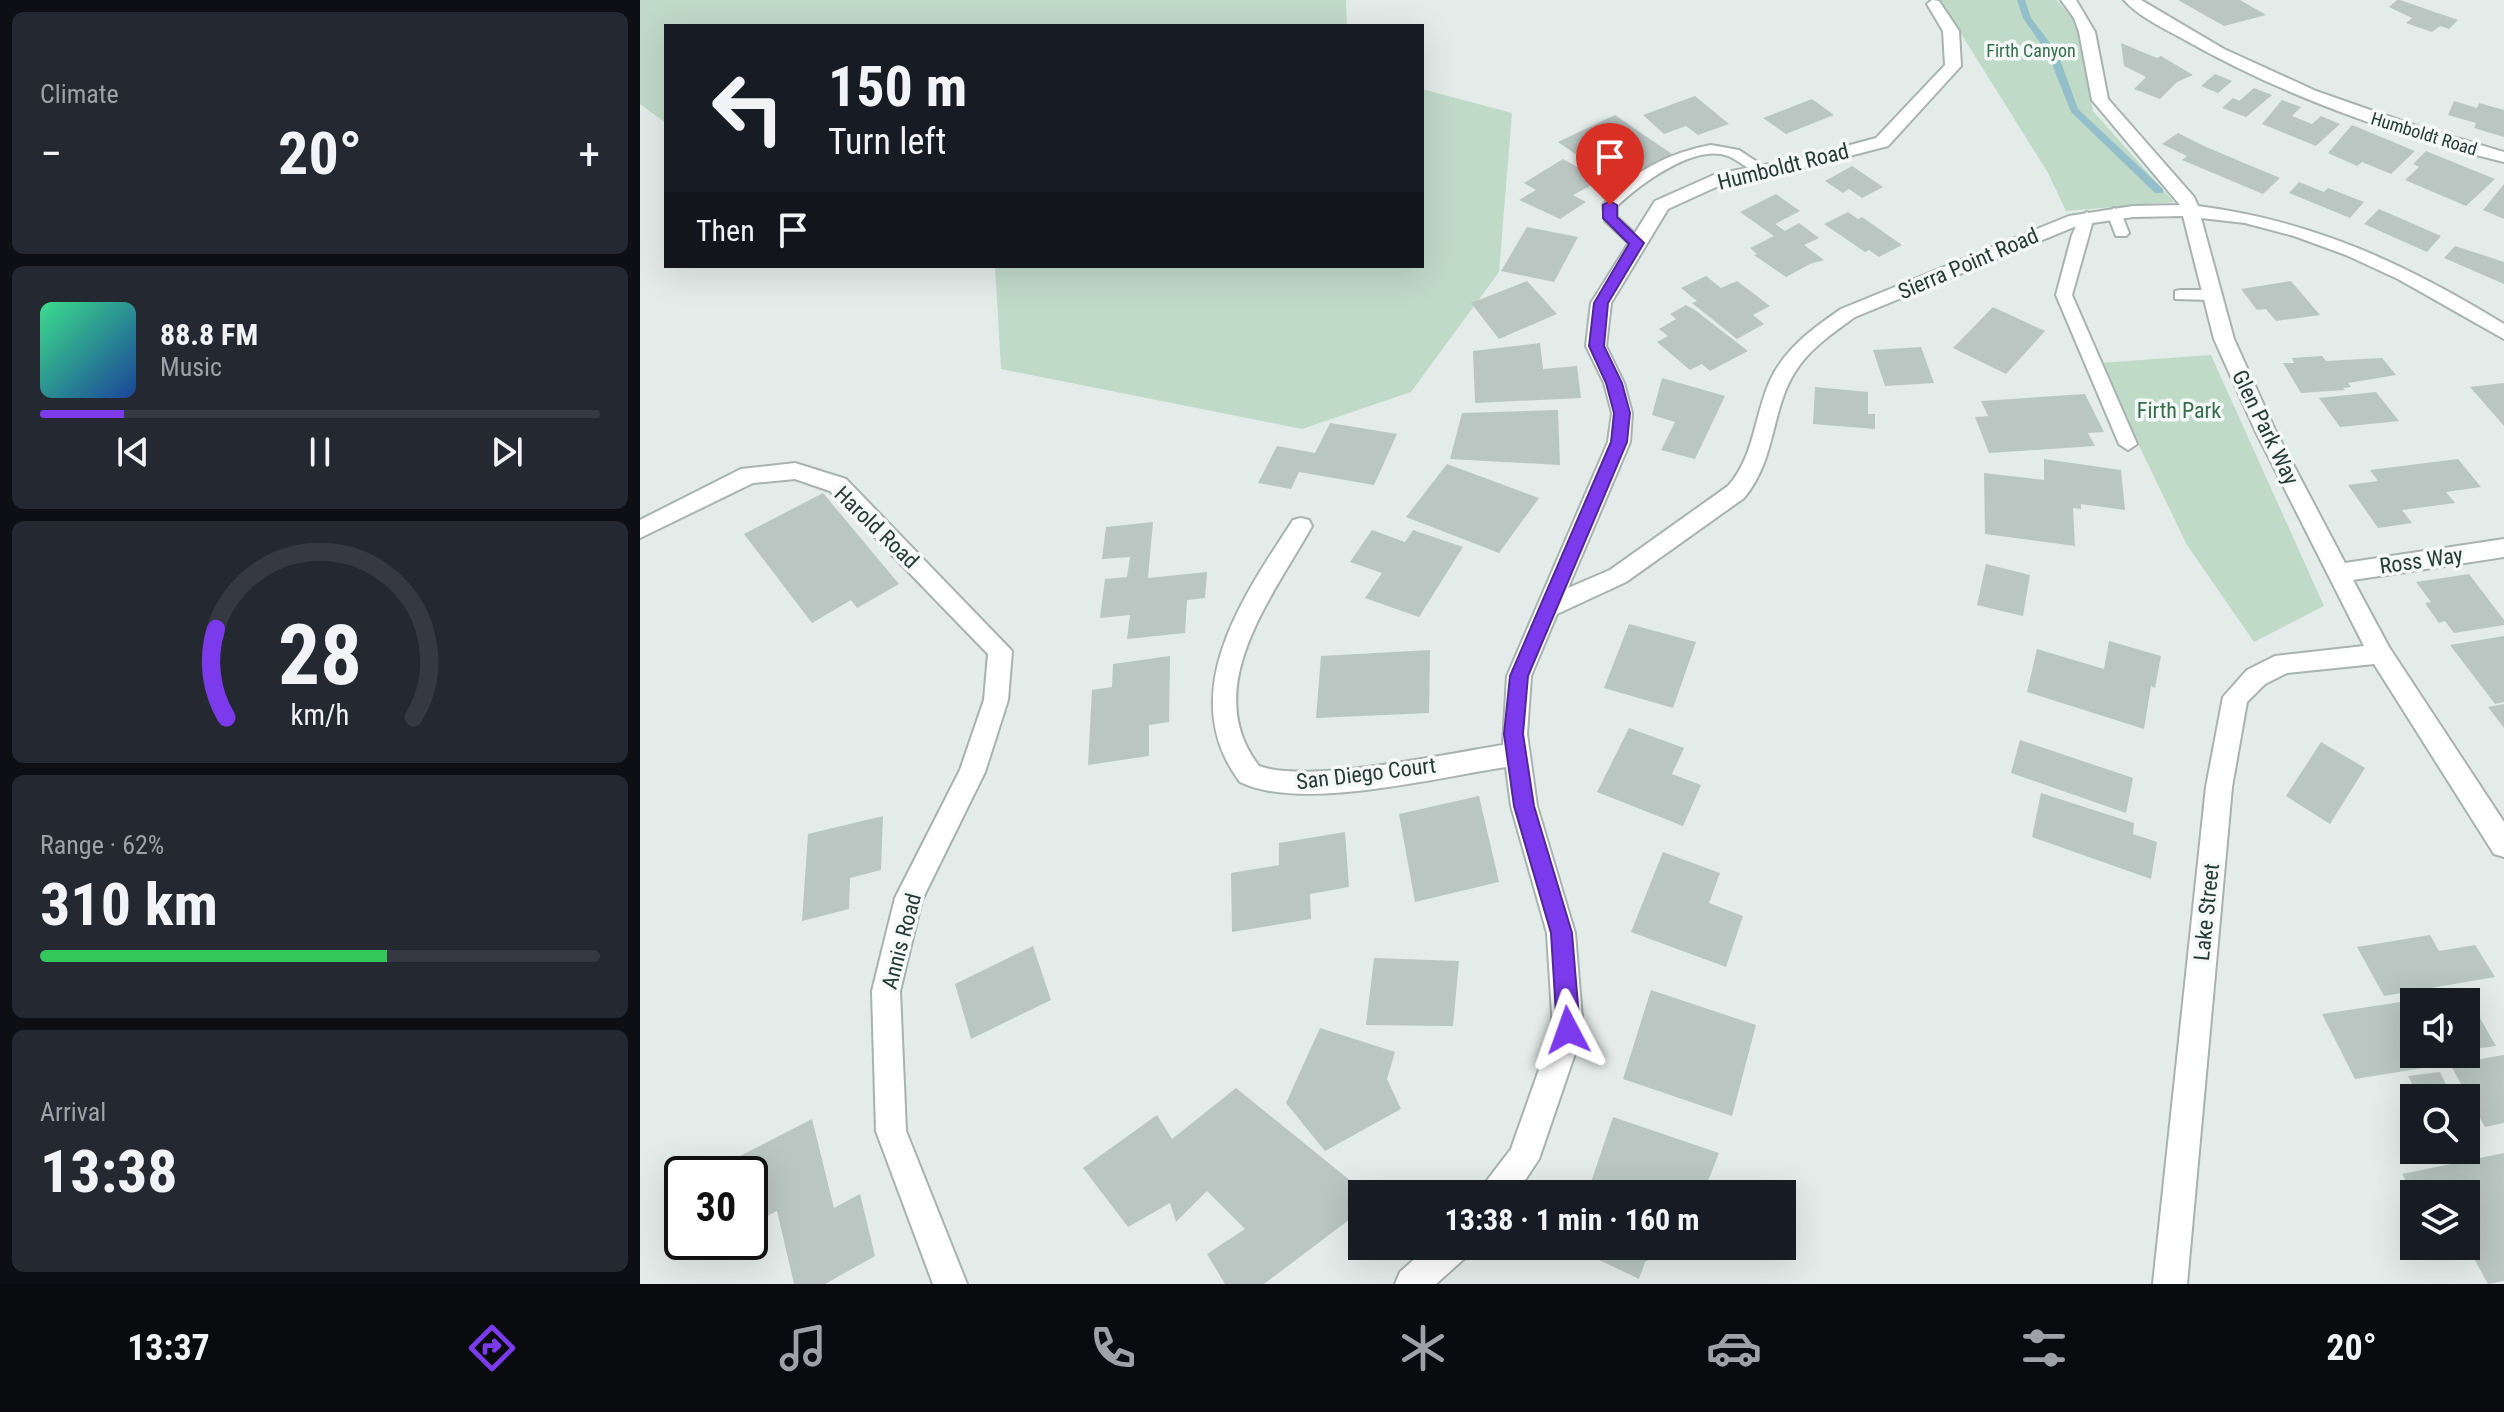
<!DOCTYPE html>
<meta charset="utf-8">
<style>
:root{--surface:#171b24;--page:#242831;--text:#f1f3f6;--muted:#9ea1a6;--line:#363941;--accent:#7c3aed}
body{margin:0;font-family:"Roboto Condensed",sans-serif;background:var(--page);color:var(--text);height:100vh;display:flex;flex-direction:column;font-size:30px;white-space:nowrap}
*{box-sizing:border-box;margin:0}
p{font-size:26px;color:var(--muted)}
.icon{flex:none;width:44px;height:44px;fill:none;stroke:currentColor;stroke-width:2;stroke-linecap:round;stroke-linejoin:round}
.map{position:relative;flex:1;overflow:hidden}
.sheet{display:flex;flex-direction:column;gap:12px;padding:12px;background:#0d0f14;width:640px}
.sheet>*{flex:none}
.hud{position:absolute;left:24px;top:24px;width:760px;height:244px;border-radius:0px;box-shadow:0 8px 32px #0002;background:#171b24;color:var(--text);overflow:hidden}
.controls{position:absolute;left:1760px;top:988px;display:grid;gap:16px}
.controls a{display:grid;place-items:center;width:80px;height:80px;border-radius:0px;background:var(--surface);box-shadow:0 8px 32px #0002;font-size:40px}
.speed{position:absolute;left:24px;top:1156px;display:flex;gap:16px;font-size:40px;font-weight:700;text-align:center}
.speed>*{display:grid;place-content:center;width:104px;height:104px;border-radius:50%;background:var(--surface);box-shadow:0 8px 32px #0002;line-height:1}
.speed .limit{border:4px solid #111;border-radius:12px;background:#fff;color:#111}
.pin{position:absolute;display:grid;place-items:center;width:68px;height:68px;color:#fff;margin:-82px -34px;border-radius:50% 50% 50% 0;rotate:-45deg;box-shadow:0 0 8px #0007}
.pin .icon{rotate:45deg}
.me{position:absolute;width:88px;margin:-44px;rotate:356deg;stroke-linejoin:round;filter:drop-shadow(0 0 6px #0008)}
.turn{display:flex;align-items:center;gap:28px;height:168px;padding:0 32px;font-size:36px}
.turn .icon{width:104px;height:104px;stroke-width:2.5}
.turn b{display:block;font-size:56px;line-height:68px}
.then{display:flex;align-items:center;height:76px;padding:0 32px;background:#0003;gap:16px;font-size:30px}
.big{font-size:60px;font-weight:700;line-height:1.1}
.sheet .card{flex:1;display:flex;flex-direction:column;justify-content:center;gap:12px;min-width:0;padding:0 28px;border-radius:12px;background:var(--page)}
.sheet .dial{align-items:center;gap:0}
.dial svg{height:208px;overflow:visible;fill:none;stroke:var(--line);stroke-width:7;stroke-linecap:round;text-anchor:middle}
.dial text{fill:var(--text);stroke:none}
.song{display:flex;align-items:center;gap:24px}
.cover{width:96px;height:96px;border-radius:12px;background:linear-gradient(135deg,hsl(150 70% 55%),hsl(220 70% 35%))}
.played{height:8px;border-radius:4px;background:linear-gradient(90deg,var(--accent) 15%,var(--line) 15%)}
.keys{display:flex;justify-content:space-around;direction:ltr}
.heat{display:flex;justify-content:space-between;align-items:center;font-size:44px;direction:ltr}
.charge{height:12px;border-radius:6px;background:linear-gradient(90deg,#34c759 62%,var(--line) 0)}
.trip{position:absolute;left:708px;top:1180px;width:448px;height:80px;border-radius:0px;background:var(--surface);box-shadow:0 8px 32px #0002;font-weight:700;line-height:80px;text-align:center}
.dock{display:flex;height:128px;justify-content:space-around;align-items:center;background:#090b0e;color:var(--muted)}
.dock .icon{width:56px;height:56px}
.dock .on{color:var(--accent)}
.dock b{font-size:36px;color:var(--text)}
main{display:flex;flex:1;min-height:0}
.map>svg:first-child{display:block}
.green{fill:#c0dac8}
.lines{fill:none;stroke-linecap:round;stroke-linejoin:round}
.stream{fill:#93bfca;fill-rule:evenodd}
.building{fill:#bac6c2}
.lane-casing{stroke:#a7b3b0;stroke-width:4}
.street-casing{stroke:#a7b3b0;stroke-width:4}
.lane{fill:#fff;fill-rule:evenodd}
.street{fill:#fff;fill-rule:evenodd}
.route{fill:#7c3aed;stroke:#51269a;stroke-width:2}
.labels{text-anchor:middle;stroke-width:7;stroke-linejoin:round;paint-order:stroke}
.far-park-label{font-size:18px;fill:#356d4d;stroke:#f4f9f7}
.far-street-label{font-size:18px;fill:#263b36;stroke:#f4f9f7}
.street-label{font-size:22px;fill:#263b36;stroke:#f4f9f7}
.park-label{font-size:22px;fill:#356d4d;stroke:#f4f9f7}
</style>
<main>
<section class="sheet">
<div class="card"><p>Climate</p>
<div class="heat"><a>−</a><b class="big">20°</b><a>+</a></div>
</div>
<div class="card">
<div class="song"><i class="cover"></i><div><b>88.8 FM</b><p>Music</p></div></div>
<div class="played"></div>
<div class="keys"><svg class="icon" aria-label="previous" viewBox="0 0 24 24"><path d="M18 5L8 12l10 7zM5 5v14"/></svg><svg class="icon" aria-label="pause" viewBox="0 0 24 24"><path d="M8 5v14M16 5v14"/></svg><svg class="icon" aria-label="next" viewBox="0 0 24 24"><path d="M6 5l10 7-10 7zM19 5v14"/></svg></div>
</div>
<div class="card dial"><svg viewBox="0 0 100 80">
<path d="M14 69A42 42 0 1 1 86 69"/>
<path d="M14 69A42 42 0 0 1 10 35" stroke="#7c3aed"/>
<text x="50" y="56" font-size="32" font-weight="700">28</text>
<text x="50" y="72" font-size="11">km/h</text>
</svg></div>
<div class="card"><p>Range · 62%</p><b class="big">310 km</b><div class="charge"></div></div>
<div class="card"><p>Arrival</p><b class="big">13:38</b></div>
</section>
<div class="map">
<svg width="1864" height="1284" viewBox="0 0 1864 1284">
<rect width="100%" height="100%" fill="#e4ece9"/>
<path class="green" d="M0 0H706L707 26H26V123L0 104Z
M1300 0H1417L1437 24 1453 111 1534 202 1426 211 1408 173Z
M782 89 872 113 859 272 771 392 662 429 361 369 355 266H782Z
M1571 355 1684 606 1614 642 1547 545 1459 363Z"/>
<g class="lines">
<path class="stream" d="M1377 0H1385L1391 18 1418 54 1438 109 1523 189V193H1515L1431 112 1408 54 1383 18Z"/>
</g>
<path class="building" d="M1538 0H1600L1626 15 1584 26Z
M1757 0H1760L1818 20 1809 29 1800 26 1792 32 1766 23 1772 18 1749 7Z
M1481 43 1517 58 1521 56 1553 75 1537 82 1520 99 1494 89 1506 77 1484 66Z
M1575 74 1592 81 1578 93 1561 86Z
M1614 88 1632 95 1606 117 1582 108 1593 98 1599 101Z
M1055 96 1089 124 1058 135 1046 126 1024 134 1003 115Z
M1172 99 1194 115 1146 134 1123 118Z
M1642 100 1661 107 1652 116 1672 124 1681 116 1700 124 1676 146 1622 124Z
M1814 101 1837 108 1839 103 1864 110V137L1834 128 1836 123 1808 115Z
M975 115 1007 137 1035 156 1003 171 977 152 951 165 918 142Z
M1712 125 1775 151 1751 174 1722 162 1717 166 1688 153Z
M1538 133 1566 147 1640 178 1623 194 1542 160 1547 156 1522 144Z
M1786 151 1855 179 1826 206 1765 180 1779 167 1773 164Z
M923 159 959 179 955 181 958 182 933 195 946 202 920 219 879 200 896 190 884 183Z
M1212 166 1243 187 1222 198 1209 189 1203 193 1185 181Z
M1659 182 1684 192 1688 188 1724 202 1710 218 1649 193Z
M1864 184V219L1843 210Z
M1136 194 1160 211 1135 224 1145 231 1159 223 1179 238 1164 245 1184 260 1170 264 1146 277 1114 255 1117 254 1110 248 1134 236 1100 212Z
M1739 209 1801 236 1787 252 1724 224Z
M1208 212 1218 219 1222 217 1262 245 1239 257 1229 250 1225 252 1184 224Z
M887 227 938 237 914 282 861 271Z
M1815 246 1864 262V284L1804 258Z
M1066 276 1081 288 1097 281 1130 306 1113 315 1124 324 1097 339 1052 303 1057 301 1041 288Z
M887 281 917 314 859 339 831 303Z
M1651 281 1680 315 1636 321 1626 309 1617 310 1601 289Z
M1046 305 1055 310 1108 351 1070 371 1062 364 1050 370 1017 342 1028 336 1019 329 1036 319 1030 314Z
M1353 307 1405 331 1366 374 1313 348Z
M900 343 903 369 937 366 941 398 835 403 833 351Z
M1281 347 1294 383 1245 386 1233 350Z
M1682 356 1686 361 1742 358 1756 375 1708 383 1711 387 1703 388 1705 390 1661 393 1643 363H1654L1652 358Z
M1022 378 1085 396 1055 459 1021 450 1035 422 1012 415Z
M1864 383V426L1830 387Z
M1175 387 1228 392V414H1235V429L1173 424Z
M1736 392 1759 421 1700 427 1679 398Z
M1445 394 1464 432 1448 433 1455 446 1349 453 1335 417 1348 416 1341 401Z
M918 410 920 465 810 459 822 413Z
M690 423 757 434 734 485 659 472 651 489 618 483 637 446 675 453Z
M1404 459 1481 470 1485 510 1441 504V509L1433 508 1435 546 1345 534 1344 473 1404 480Z
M1818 459 1841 487 1806 492 1815 503 1762 510 1772 523 1738 528 1708 485 1738 481 1730 470Z
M807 464 899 498 859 553 766 517Z
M183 493 259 584 217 608 211 600 172 623 104 534Z
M513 522 508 578 567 572 565 598 547 600 545 633 487 639 490 615 460 618 465 579 487 577 490 557 462 559 466 527Z
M732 530 765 542 773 530 823 547 779 617 725 598 742 573 710 562Z
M1346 564 1390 575 1383 616 1337 605Z
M1829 574 1864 620V625L1814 633 1805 621 1799 623 1785 603 1791 602 1776 582Z
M989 624 1056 642 1033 708 964 688Z
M1864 636V702L1855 704 1810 645Z
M1469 641 1521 656 1515 688 1511 686 1504 729 1387 692 1397 649 1464 669Z
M790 650 789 713 676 718 681 656Z
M530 656 529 722 509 725V756L448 765 452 690 472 687 473 664Z
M1864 704V728L1848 707Z
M989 728 1044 748 1032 774 1061 785 1043 826 957 792Z
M1380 740 1493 778 1486 813 1371 773Z
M1681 742 1725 768 1690 824 1646 796Z
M1401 793 1494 823 1493 834 1517 842 1511 879 1392 837Z
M839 796 859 882 775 902 759 814Z
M243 816 241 870 210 878 209 909 162 921 168 834Z
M705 832 709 887 670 894 671 919 592 932 591 873 639 865V843Z
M1023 852 1080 873 1069 903 1103 916 1086 967 991 932Z
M1790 935 1799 951 1835 945 1855 977 1744 996 1717 947Z
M393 946 411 1000 331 1039 315 984Z
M734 958 819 961 813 1026 726 1025Z
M1011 990 1116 1025 1092 1116 983 1079Z
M1829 999 1856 1046 1826 1050V1002L1819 1000Z
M1767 1001 1774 1007V1054H1797L1802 1065 1715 1079 1682 1014Z
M680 1028 755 1052 747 1079 761 1109 685 1151 646 1103Z
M1864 1055V1123L1845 1127 1810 1064Z
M1800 1072 1812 1097 1779 1098 1768 1076Z
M596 1088 727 1194H722V1210L624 1284H585L567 1254 605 1229 567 1191 536 1222 530 1203 488 1227 443 1168 517 1115 532 1139Z
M973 1117 1079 1153 1063 1194H947Z
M172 1119 194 1208 220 1194 235 1256 185 1284H154L137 1211 110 1225V1174H65Z
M1864 1153V1281L1848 1284 1826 1244V1194H1773L1762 1174Z
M958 1246H1033L1005 1262 999 1279 955 1258Z"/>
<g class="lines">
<defs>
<path id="lane" d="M1071 145 1099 150 1129 170 1127 173C1112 175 1101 161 1088 156 1055 143 1000 184 977 206V217L1002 240V246H992L965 221 963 205C989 173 1031 152 1071 145Z
M1474 208 1481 213 1489 233 1486 236H1476L1467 213Z
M1447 212 1454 217 1432 295 1497 444 1488 450 1479 444 1416 295 1432 235 1440 217Z
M1541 290H1570L1578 295 1570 300 1535 299V291Z"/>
<path id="street" d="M1292 0 1299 1 1319 31 1321 66 1248 146 1167 167 1087 182 1028 209 971 303 966 346 984 383 992 413 990 442 928 588 970 570 1088 486C1114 457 1114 418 1129 383 1143 350 1172 329 1201 309L1429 216 1493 206 1540 205 1452 100 1439 32 1434 18 1421 0H1436L1455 32 1468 99 1554 197 1558 206C1674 221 1766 264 1864 324V339L1758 279 1706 255 1654 236 1605 223 1561 218 1594 339 1635 430 1705 563 1864 539V557L1713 580 1749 647 1864 822V857L1854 854 1734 664 1647 673 1625 684 1607 702 1592 787 1547 1284H1513L1566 787 1583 697 1607 670 1635 656 1724 646 1615 430 1574 339 1543 216 1493 217 1439 225 1215 317C1193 333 1169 349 1155 372 1130 412 1137 458 1104 498L986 582 917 614 891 676 887 734 897 806 935 933 943 1030 899 1159 876 1194H840L845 1183 871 1149 913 1030 907 933 871 806 866 767C798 777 661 812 600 782 534 694 603 597 653 520L661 518 669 520 672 526C634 595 558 688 619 766 669 784 805 754 863 745L867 676 968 442 972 413 964 383 946 346 951 303 1015 201 1076 174 1166 157 1236 138 1305 65 1303 31 1287 4Z
M1484 0H1501L1584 49 1676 91 1773 125 1864 152V162C1754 135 1644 96 1545 40 1525 29 1499 17 1484 0Z
M155 463 206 479 372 651 368 700 345 772 282 900 260 991 266 1131 327 1284H293L236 1131 232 991 255 898 320 770 344 700 348 654 190 491 155 479 113 483 0 538V520L101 469Z
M789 1246H829L825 1258 796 1284H755L760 1272Z"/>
</defs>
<use href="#lane" class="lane-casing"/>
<use href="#street" class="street-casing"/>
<use href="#lane" class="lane"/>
<use href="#street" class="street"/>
</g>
<path class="route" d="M970 201 977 205V217L1004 243 968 303 964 346 982 383 990 413 987 442 888 676 883 734 894 806 932 933 940 1030 936 1038 928 1041 920 1038 917 1030 911 933 874 806 864 734 870 676 971 442 974 413 966 383 949 346 954 303 989 244 963 218V205Z"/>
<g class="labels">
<g class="far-park-label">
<text x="1391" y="57">Firth Canyon</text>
</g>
<g class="far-street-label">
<text transform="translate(1784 134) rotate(17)" y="6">Humboldt Road</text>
</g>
<g class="street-label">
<text transform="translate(1143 166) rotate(-14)" y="8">Humboldt Road</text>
<text transform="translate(1328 263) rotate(-23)" y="8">Sierra Point Road</text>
<text transform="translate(1626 427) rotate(64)" y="8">Glen Park Way</text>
<text transform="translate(237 527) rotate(44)" y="8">Harold Road</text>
<text transform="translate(1781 560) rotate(-8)" y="8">Ross Way</text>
<text transform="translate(726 773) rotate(-7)" y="8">San Diego Court</text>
<text transform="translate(1566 912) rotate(-84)" y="8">Lake Street</text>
<text transform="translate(261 941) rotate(-75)" y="8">Annis Road</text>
</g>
<g class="park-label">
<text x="1539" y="418">Firth Park</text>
</g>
</g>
</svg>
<div class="controls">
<a><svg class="icon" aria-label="sound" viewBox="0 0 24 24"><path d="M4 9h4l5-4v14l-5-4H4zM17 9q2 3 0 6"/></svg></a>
<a><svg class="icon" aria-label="search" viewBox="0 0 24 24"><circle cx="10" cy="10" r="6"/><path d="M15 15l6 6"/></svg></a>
<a><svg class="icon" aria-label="layers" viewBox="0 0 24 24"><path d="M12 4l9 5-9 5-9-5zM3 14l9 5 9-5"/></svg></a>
</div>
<div class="speed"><div class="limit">30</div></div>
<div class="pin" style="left:970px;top:205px;background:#d93025"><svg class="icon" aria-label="arrive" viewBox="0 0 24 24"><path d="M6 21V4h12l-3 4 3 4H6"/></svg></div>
<svg class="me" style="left:928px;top:1030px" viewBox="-20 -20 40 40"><path d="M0-17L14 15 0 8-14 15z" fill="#7c3aed" stroke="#fff" stroke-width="4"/></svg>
<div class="trip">13:38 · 1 min · 160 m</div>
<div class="hud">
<div class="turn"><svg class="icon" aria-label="left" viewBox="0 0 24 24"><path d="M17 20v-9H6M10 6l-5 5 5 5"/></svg><div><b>150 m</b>Turn left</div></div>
<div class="then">Then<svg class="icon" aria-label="arrive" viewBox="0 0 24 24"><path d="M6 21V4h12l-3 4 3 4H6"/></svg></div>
</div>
</div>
</main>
<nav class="dock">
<b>13:37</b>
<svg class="icon on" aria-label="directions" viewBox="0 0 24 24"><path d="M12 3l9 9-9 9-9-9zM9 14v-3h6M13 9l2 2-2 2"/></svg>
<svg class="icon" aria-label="music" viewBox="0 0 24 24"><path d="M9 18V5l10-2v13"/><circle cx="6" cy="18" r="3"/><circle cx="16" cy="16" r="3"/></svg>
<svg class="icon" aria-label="phone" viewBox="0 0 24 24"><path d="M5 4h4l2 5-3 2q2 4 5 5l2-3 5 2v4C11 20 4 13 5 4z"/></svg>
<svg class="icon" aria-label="climate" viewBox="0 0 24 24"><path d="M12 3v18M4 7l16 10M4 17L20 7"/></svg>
<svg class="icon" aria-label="car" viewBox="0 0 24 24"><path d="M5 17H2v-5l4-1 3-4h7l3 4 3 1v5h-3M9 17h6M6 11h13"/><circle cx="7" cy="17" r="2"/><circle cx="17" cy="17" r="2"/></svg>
<svg class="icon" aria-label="filters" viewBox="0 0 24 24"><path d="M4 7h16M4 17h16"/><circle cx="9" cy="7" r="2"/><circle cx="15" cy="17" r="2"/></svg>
<b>20°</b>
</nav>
